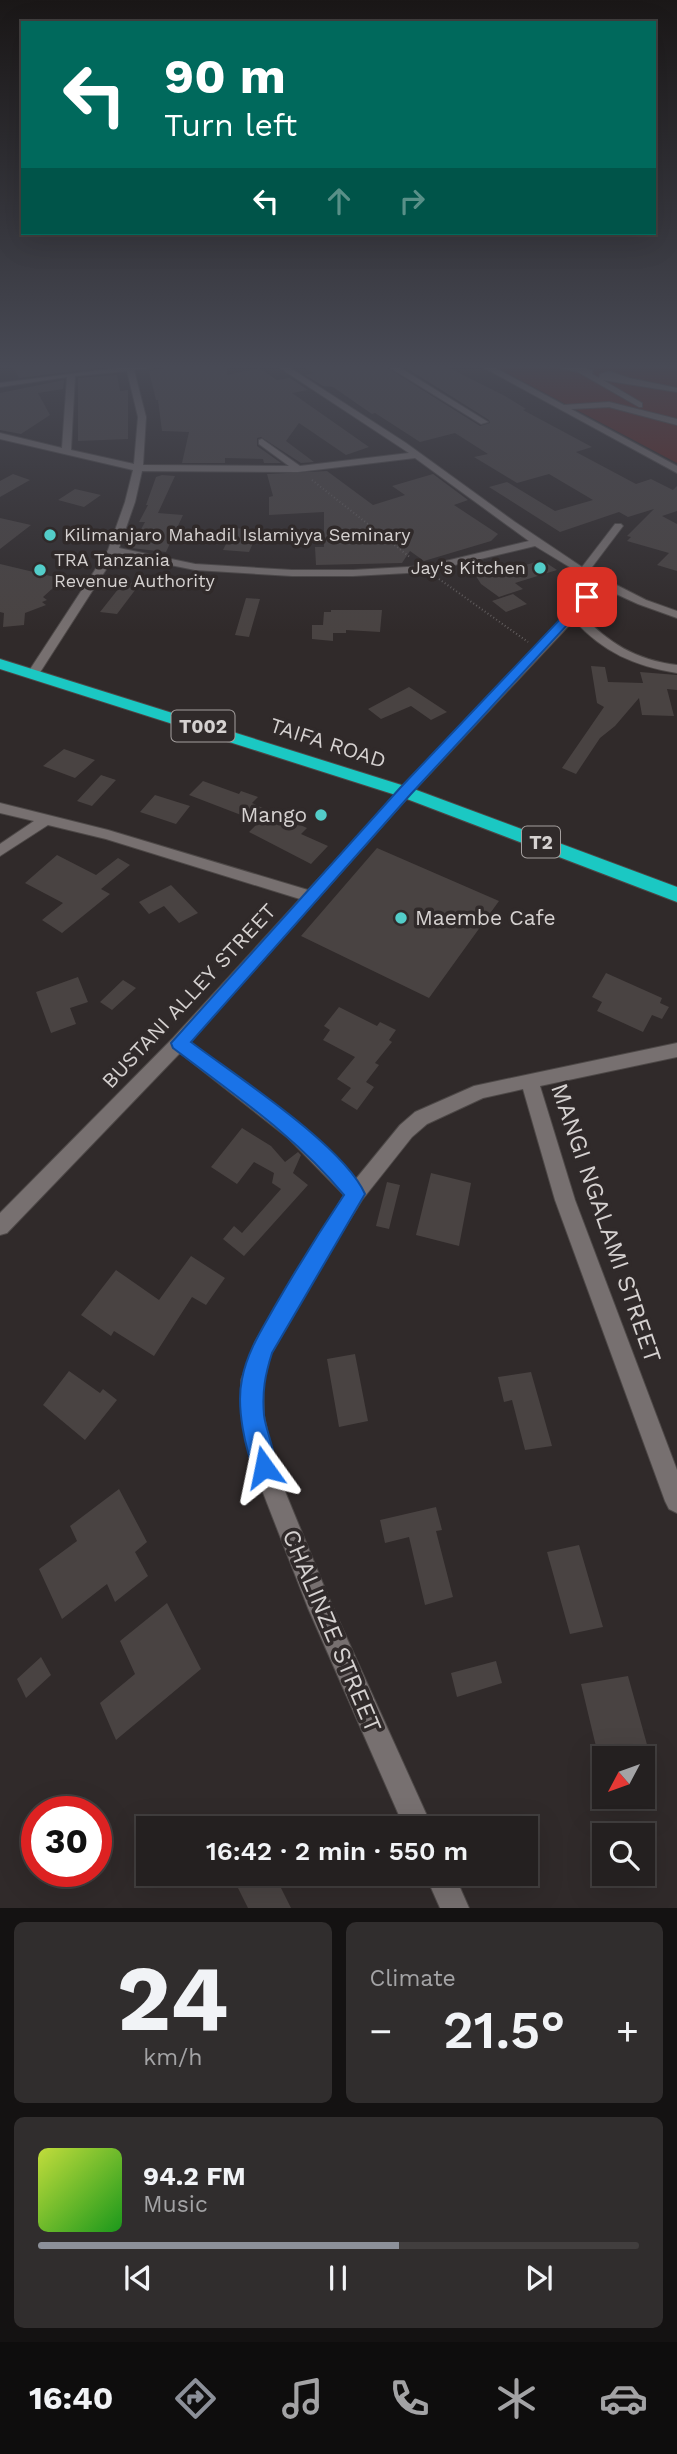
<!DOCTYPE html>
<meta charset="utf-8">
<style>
:root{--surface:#242020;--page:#302d2d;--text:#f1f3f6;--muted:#a3a3a5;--line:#413e3e;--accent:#8c9099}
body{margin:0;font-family:"Work Sans",sans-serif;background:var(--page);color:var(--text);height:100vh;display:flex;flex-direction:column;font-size:26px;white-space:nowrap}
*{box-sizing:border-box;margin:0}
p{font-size:23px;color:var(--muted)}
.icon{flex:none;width:38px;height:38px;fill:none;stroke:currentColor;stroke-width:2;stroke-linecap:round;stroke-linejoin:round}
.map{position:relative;height:1908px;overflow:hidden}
.side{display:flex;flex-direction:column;gap:14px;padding:14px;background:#141212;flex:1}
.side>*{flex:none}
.hud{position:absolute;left:21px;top:21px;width:635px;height:214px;border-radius:0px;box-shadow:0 7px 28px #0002,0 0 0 2px var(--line);background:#00695c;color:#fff;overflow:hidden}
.needle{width:46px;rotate:229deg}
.tools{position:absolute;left:592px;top:1746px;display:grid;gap:14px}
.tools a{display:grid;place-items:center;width:63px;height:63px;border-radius:0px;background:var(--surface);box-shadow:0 7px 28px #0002,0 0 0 2px var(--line);font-size:35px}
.speed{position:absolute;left:21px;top:1796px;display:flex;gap:14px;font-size:35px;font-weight:700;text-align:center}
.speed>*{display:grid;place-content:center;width:91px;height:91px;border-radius:50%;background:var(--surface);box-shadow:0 7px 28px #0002,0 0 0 2px var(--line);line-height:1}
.speed .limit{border:10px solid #d22;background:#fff;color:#111}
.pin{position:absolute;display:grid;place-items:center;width:60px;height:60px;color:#fff;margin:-30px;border-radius:14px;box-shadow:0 4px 10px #0006}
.me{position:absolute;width:77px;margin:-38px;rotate:348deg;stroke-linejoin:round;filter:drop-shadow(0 0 5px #0008)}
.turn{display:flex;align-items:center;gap:24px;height:147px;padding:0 28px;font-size:32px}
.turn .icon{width:91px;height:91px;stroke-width:2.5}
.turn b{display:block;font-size:49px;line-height:60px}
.lanes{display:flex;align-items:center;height:66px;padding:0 28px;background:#0003;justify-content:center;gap:35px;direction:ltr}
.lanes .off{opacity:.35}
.big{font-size:52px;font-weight:600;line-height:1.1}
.side .tile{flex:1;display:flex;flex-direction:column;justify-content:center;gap:10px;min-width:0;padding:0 24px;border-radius:10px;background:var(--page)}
.side .dial{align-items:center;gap:0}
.dial b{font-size:91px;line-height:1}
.song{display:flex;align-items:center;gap:21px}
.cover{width:84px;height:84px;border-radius:10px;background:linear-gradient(135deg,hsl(70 70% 55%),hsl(120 70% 35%))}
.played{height:7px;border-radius:4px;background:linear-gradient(90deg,var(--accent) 60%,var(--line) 60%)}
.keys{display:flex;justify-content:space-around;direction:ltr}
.heat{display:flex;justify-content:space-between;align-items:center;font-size:38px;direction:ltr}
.side .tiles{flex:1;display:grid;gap:14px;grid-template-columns:1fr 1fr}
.tile:last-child{grid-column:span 2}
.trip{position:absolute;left:136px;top:1816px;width:402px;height:70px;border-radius:0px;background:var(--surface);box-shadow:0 7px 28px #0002,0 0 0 2px var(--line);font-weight:600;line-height:70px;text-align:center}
.tab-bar{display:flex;height:112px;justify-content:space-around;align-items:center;background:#0e0d0d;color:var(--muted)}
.tab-bar .icon{width:49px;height:49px}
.tab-bar .on{color:var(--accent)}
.tab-bar b{font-size:32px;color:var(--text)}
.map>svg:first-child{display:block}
.green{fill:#61211d}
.building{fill:#494342}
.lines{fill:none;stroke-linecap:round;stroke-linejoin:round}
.minor-casing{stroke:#4d4847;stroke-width:2}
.highway-casing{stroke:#4d4847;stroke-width:2}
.path{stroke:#625d5d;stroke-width:2;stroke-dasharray:1 2.5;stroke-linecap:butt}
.minor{fill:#777070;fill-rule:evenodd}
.highway{fill:#1bc8c3;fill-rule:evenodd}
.route{fill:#1a73e8;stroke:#114b97;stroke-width:2}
.poi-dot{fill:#53cdc9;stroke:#302a2a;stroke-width:2.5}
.labels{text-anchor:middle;stroke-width:7;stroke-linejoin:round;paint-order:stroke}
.far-poi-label{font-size:18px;fill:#d5d1d0;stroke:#302a2a;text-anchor:start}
.shield{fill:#302a2a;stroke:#a49f9e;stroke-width:2}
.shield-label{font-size:19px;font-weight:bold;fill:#d5d1d0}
.street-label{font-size:21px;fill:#d5d1d0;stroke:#302a2a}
.poi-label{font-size:21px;fill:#d5d1d0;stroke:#302a2a;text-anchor:end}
.near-street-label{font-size:24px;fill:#d5d1d0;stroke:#302a2a}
</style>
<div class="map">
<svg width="677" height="1908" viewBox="0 0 677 1908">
<rect width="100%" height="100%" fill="#302a2a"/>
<path class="green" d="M490 364H677V463Z"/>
<path class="building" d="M12 364H73L75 367 115 366 19 378Z
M183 364H227V375L259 368 277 380 290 378 308 390 292 393 369 447 346 455 299 423 286 441 314 462 301 463 261 437 257 438V446L281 463H264L263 459 225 458V463H182L189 432 162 431 158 400H156L149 371Z
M323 364H381L480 426 490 423 489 420 400 364 423 367 441 364 505 396 526 409 523 410 592 447 576 452 636 484 651 479 673 490 677 486V511L662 516 677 524V571L657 565 669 553 627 541 631 537 627 536 654 509 628 517 619 512 560 532 489 487 507 482 555 511 593 500 549 474 517 483 474 457 488 454 455 433 420 442 375 413 372 414 333 387 323 386 305 375 313 373 306 368Z
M117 375 120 391 128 390V439L78 441V378Z
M64 380 63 389 38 393 50 415 21 434 0 430V393Z
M327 471 373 505 405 495 392 486 433 474 468 500 454 505 498 534 491 541 424 561 410 551 402 563 316 565 315 547H324V512L269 515V497L273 496 267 474Z
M13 474 30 480 0 497V481Z
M162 475 175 476 158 513 183 515 166 552 131 548 145 522H139L148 505H146L156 477Z
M75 489 101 495 84 507 58 500Z
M0 518 31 525 0 549Z
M234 528 259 530 249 552 223 550Z
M542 560 557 570 515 583 523 589 499 597 481 584 472 570 496 567 500 573Z
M0 564 63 579 43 597 47 600 42 602 46 605 25 613 24 625 3 627 4 613 0 612Z
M145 577 117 614 100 612 119 588Z
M513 594 527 604 506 612 492 601Z
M246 598 260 599 249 637 235 635Z
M331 610H382L380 632 346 630V633H333V641L312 639V625H323L324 612H331Z
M591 666 605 667 608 682 643 683 640 672 677 675V690L667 689 674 716 642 715 639 698 615 726 600 738 576 774 562 768 604 707 597 703Z
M409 687 447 712 431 720 411 706 381 719 368 709Z
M64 749 95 760 75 778 43 766Z
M101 775 116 780 92 806 77 801Z
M203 781 239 794 241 791 258 797 252 803 307 828 301 834 328 846 311 864 249 832 259 822 189 795Z
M155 795 190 806 176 824 140 812Z
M377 848 499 901 429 998 301 936Z
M57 855 96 875 118 858 130 865 101 889 110 894 62 933 42 920 63 903 25 883Z
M171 885 198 913 179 923 164 906 149 914 139 902Z
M606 973 662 998 660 1003 669 1007 662 1019 652 1015 643 1032 597 1011 602 1002 592 997Z
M78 977 88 1002 70 1008 76 1024 51 1033 36 992Z
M123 980 136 988 112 1010 100 1002Z
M339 1007 377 1026 380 1022 396 1030 389 1040 392 1042 375 1063 379 1065 366 1082 374 1087 357 1110 341 1100 351 1088 337 1079 355 1057 323 1040 330 1030 324 1026Z
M242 1128 271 1146 285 1162 298 1152 301 1155 293 1173 308 1185 244 1256 223 1239 234 1226 242 1233 281 1189 272 1183 274 1173 254 1162 237 1184 211 1167Z
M431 1173 471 1183 459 1246 416 1235Z
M387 1182 400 1185 389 1229 376 1226Z
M191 1256 225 1278 206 1305 192 1297 154 1356 114 1331 111 1336 81 1315 116 1270 159 1300Z
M355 1354 368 1421 339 1427 327 1359Z
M69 1371 100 1393 103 1389 117 1400 85 1440 43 1405Z
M531 1372 552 1446 525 1450 512 1400 504 1402 498 1377Z
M119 1489 147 1542 135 1552 148 1576 115 1602 107 1584 62 1619 39 1569 77 1541 70 1526Z
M436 1507 442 1530 436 1531 453 1597 425 1605 409 1537 385 1543 380 1520Z
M579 1545 603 1627 570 1634 547 1552Z
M167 1603 201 1669 116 1740 100 1703 135 1674 120 1641Z
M41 1657 51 1675 26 1698 17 1679Z
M496 1661 502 1683 457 1697 451 1673Z
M628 1676 651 1759H599L581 1684Z
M249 1874H274L291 1908H248L237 1886Z"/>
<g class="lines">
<defs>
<path id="minor" d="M125 364H181L134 370 146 417 143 465 289 466 259 444V440L262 439 300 466 409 453 274 364H284L406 443 515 522 582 567 615 524H621L623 526 589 571 646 600 677 611V618L638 604 603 588 580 613C608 643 636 660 677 665V673C634 666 603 652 574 620L410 795 190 1042 300 1126 355 1180 400 1125 415 1112 474 1086 677 1043V1057L540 1086 575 1200 677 1470V1513L669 1509 665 1501 555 1200 523 1089 483 1098 427 1124 412 1137 362 1200 316 1274 271 1354 263 1380 264 1416 275 1467 330 1601 433 1829H405L308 1608 253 1467 242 1416 241 1380 255 1342 344 1195 288 1138 180 1053 7 1233 0 1235V1213L173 1038 300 899 106 839 48 825 0 856V844L34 821 0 813V803L108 830 308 890 596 583 535 546 425 572 353 576H292L195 570 116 554 37 677H29L27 674 108 550 125 502 133 470 0 439V433L62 448 67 377 0 387V383L126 367ZM127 371 138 417 134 464 71 450 75 376ZM415 458 529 541 425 566 353 570H292L195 564 119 548 135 502 142 471 298 472Z
M384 364H394L488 422 481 424Z
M477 364H488L564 405 609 402 677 419V425L609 407 571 409 677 466V473Z
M543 364H562L593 370 592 374 599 378 600 374 609 371 629 378 677 388V392L603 380 642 403V407H639L578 372Z
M425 1874H454L469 1908H440Z"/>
<path id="highway" d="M0 659 411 788 677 887V902L399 796 0 669Z"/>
</defs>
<use href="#minor" class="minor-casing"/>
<use href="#highway" class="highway-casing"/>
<path class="path" d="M312 480 411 558
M439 579 528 642"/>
<use href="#minor" class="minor"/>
<use href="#highway" class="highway"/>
</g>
<linearGradient id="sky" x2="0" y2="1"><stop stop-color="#1a1717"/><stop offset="0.58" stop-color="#484a55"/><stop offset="1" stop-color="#484a55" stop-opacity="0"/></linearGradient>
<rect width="677" height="632" fill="url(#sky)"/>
<path class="route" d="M583 595 593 597 410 795 191 1042C236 1076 343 1145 365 1194L272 1353C265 1375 262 1392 264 1415 266 1434 280 1457 272 1475L264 1478 256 1475C245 1449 236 1407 242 1379 247 1352 262 1329 275 1306 297 1268 320 1231 344 1195 296 1136 233 1094 173 1048L171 1043 400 788Z"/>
<g class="poi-dot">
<circle cx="50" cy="535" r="7"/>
<circle cx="540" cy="568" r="7"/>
<circle cx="40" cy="570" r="7"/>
<circle cx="321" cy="815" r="7"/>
<circle cx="401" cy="918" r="7"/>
</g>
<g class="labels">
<g class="far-poi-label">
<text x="64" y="541">Kilimanjaro Mahadil Islamiyya Seminary</text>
<text x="54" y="566">TRA Tanzania<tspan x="54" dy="21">Revenue Authority</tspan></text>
<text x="526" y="574" text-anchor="end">Jay's Kitchen</text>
</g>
<g class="shield">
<rect x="171.5" y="710.5" width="63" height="31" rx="5"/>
<rect x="522" y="826.5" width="38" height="31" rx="5"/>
</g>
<g class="shield-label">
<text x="203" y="733">T002</text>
<text x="541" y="849">T2</text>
</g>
<g class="street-label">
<text transform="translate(328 743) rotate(18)" y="7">TAIFA ROAD</text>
<text transform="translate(189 996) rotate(-47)" y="7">BUSTANI ALLEY STREET</text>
</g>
<g class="poi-label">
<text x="307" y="822">Mango</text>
<text x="415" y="925" text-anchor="start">Maembe Cafe</text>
</g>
<g class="near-street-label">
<text transform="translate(606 1223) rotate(71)" y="8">MANGI NGALAMI STREET</text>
<text transform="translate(332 1631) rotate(67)" y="8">CHALINZE STREET</text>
</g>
</g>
</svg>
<div class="tools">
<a><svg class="needle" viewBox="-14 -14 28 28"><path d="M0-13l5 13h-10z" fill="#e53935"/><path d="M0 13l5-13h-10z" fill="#a3a3a5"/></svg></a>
<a><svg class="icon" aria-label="search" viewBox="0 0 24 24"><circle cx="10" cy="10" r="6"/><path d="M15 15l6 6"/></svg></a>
</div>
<div class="speed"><div class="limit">30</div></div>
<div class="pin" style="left:587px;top:597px;background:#d93025"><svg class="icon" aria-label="arrive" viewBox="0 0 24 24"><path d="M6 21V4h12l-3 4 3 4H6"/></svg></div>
<svg class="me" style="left:264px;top:1467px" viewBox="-20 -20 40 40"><path d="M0-17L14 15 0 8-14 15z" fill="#1a73e8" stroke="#fff" stroke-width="4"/></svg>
<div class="trip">16:42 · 2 min · 550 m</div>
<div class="hud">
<div class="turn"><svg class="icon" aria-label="left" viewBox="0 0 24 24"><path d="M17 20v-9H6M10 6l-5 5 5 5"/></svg><div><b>90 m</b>Turn left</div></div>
<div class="lanes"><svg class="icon" aria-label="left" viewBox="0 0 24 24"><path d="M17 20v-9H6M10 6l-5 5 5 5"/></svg><svg class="icon off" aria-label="ahead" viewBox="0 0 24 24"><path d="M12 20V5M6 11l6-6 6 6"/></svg><svg class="icon off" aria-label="right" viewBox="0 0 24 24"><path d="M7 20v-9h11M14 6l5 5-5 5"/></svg></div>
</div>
</div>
<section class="side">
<div class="tiles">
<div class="tile dial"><b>24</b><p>km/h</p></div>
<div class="tile"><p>Climate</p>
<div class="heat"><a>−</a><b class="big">21.5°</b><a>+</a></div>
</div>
<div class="tile">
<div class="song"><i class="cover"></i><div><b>94.2 FM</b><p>Music</p></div></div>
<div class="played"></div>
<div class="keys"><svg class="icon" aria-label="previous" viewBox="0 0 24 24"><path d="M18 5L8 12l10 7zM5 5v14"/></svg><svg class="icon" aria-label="pause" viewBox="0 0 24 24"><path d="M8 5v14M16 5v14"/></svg><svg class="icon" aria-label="next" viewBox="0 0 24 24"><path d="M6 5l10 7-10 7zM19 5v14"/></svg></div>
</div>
</div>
</section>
<nav class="tab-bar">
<b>16:40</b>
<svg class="icon on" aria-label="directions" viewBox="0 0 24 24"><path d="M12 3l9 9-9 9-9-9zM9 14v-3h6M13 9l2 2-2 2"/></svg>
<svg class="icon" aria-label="music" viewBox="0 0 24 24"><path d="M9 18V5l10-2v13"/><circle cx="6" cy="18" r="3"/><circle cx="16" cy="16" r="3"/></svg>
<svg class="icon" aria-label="phone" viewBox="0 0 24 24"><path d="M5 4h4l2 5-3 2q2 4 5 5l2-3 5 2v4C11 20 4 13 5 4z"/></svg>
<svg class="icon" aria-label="climate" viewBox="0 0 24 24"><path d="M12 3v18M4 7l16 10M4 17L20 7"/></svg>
<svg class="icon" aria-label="car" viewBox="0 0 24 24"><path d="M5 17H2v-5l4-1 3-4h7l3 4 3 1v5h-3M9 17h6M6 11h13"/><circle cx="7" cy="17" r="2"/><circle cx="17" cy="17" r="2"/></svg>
</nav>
